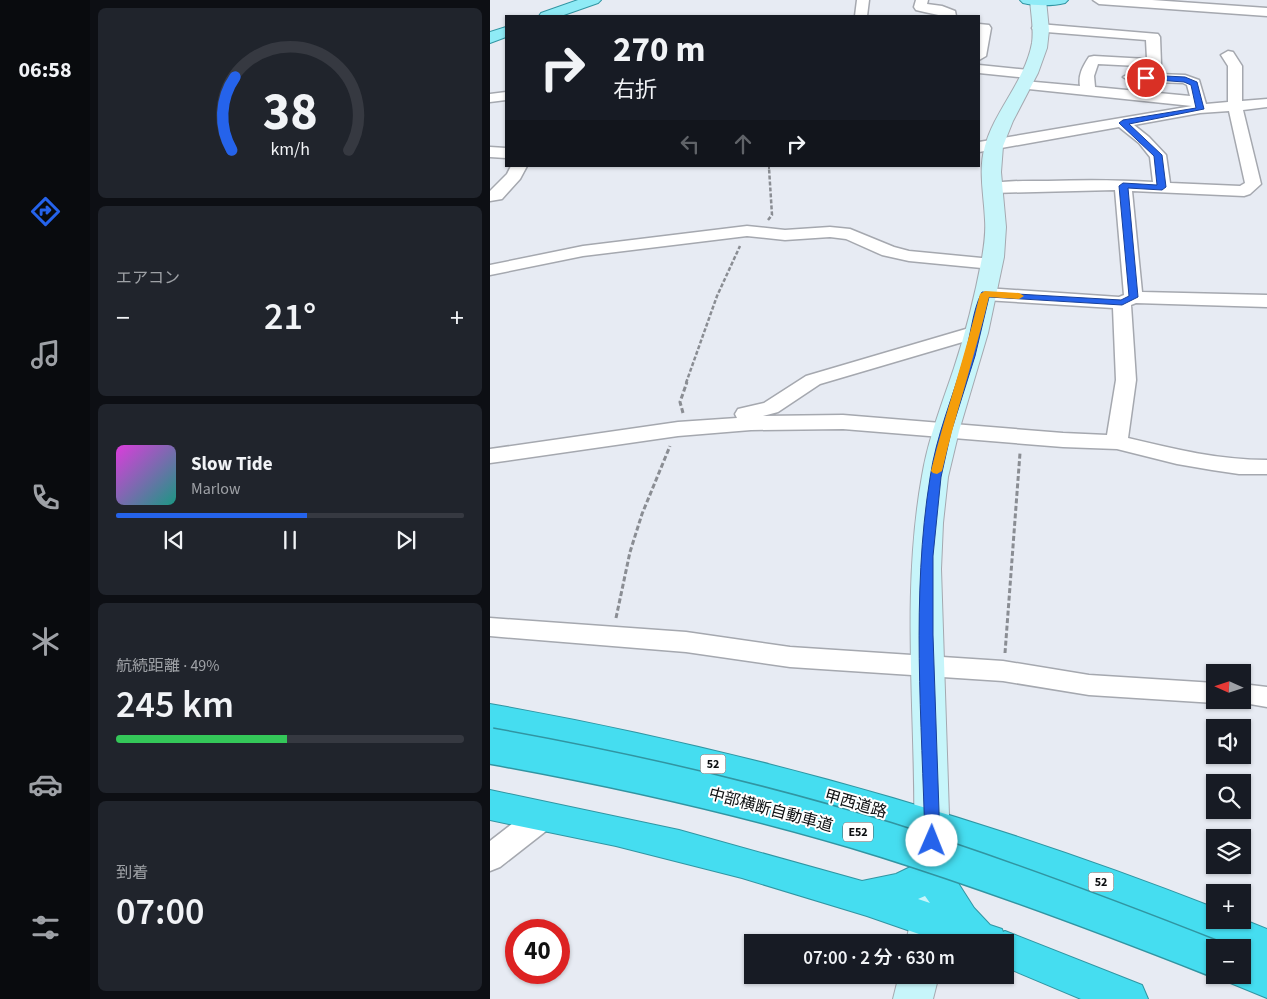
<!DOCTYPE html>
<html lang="ja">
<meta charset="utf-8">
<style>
:root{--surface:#171b24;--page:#20242c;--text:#f1f3f6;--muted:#9ea1a6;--line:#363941;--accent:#2563eb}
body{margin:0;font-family:"Source Sans 3","Noto Sans JP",sans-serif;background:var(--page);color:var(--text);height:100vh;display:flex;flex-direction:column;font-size:19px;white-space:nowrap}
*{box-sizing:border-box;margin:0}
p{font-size:16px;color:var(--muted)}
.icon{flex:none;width:28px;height:28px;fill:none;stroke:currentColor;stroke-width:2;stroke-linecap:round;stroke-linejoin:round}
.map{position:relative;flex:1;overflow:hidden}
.drawer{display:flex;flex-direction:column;gap:8px;padding:8px;background:#0d0f14;width:400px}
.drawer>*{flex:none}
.hud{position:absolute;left:15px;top:15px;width:475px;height:152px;border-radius:0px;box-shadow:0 1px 4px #0004;background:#171b24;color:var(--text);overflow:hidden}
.needle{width:32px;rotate:273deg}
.controls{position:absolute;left:716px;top:664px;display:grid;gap:10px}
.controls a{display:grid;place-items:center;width:45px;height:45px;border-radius:0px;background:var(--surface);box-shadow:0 1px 4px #0004;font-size:25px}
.speed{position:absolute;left:15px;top:919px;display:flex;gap:10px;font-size:25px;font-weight:700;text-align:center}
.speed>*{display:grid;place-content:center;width:65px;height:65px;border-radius:50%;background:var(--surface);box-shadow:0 1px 4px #0004;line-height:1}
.speed .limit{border:8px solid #d22;background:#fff;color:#111}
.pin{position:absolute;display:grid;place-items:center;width:42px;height:42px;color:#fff;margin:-21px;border:2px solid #fff;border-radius:50%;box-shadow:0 1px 5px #0007}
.me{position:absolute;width:55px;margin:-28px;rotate:1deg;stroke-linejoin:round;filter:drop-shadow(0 0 4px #0008)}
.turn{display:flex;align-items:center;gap:18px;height:105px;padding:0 25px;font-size:22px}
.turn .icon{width:65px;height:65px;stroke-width:2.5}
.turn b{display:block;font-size:35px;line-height:42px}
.lanes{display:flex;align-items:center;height:48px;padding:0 25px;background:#0003;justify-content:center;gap:25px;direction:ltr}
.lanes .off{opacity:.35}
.big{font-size:38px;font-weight:600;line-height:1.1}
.drawer .tile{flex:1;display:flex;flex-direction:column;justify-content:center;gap:8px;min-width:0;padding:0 18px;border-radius:8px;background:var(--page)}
.drawer .dial{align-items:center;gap:0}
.dial svg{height:130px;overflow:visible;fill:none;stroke:var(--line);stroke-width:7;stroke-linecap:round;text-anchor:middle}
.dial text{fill:var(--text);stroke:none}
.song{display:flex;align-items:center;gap:15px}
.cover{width:60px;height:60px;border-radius:8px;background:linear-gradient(135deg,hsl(300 70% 55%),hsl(170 70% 35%))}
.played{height:5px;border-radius:2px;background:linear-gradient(90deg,var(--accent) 55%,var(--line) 55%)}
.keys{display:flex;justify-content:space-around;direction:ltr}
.heat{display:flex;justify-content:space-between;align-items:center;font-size:28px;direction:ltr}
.charge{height:8px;border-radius:4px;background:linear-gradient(90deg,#34c759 49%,var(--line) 0)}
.trip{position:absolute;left:254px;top:934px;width:270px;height:50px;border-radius:0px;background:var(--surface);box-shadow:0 1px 4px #0004;font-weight:600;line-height:50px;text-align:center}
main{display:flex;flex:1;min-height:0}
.tab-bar{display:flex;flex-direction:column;width:90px;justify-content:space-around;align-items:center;background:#090b0e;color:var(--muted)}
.tab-bar .icon{width:35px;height:35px}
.tab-bar .current{color:var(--accent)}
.tab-bar b{font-size:22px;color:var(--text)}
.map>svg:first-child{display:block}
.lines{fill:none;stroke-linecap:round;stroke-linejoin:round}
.street-casing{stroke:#a5a8af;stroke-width:3}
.secondary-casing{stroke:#a5a8af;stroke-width:2}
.primary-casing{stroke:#3195a2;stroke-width:2}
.highway-casing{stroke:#3195a2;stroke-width:2}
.path-far2{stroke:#8a8d93;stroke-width:2;stroke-dasharray:3 2;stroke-linecap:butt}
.path-far1{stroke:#8a8d93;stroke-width:2.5;stroke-dasharray:4 2;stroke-linecap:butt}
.path{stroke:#8a8d93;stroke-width:3;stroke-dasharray:5 2.5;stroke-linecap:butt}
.street{fill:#fff;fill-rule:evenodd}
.secondary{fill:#c7f5fa;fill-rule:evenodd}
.primary{fill:#8febf6;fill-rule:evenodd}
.highway{fill:#45ddf0;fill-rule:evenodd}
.highway-bridge-casing{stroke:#3195a2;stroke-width:38;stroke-linecap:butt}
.highway-bridge{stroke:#45ddf0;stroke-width:35}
.route{fill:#2563eb;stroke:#184099}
.slow{fill:#f59e0b}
.labels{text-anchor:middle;stroke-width:4;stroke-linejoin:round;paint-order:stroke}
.shield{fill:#fff;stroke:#565758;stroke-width:1}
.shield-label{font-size:12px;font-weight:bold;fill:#0d0f11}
.near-street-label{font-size:16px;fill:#0d0f11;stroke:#fff}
</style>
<main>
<nav class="tab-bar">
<b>06:58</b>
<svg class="icon current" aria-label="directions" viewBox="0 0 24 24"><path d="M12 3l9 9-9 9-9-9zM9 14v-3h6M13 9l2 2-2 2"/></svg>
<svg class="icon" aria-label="music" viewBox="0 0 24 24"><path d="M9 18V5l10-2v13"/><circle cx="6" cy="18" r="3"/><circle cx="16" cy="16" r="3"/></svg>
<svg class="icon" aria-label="phone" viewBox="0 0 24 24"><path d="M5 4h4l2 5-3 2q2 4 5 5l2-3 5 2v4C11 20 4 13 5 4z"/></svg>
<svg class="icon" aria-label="climate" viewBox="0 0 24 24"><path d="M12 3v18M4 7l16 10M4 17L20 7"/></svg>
<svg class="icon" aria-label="car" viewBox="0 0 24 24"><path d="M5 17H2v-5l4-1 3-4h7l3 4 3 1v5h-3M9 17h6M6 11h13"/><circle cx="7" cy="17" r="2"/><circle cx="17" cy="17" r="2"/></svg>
<svg class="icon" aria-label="filters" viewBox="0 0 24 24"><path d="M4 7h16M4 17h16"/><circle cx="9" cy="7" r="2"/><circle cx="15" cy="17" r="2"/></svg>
</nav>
<section class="drawer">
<div class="tile dial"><svg viewBox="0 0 100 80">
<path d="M14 69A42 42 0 1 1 86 69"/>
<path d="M14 69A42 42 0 0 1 16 24" stroke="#2563eb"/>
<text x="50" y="56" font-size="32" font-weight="700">38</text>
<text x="50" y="72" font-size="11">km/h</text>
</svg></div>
<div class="tile"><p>エアコン</p>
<div class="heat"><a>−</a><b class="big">21°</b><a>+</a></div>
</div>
<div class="tile">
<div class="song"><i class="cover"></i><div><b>Slow Tide</b><p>Marlow</p></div></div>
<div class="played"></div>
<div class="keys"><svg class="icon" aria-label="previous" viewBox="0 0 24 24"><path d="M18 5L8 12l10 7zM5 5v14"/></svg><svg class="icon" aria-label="pause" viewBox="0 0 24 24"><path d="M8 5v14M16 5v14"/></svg><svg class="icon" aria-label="next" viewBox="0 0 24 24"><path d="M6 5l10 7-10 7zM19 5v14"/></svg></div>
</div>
<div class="tile"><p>航続距離 · 49%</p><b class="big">245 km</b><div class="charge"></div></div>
<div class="tile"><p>到着</p><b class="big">07:00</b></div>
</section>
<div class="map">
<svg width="777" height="999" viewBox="0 0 777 999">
<rect width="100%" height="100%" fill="#e7ebf3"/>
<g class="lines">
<defs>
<path id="street" d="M367 0H379L377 16H365Z
M426 0H438L437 4 452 6 465 11 466 16C454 17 438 13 426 10L424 7Z
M603 0H662L777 8V16L609 4Z
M489 24 499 25 501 28 496 56 489 60Z
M549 24 668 34 670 37 671 64 669 67 608 64 604 76 605 87 700 96 697 85 693 83 640 81 633 77 640 73 695 75 709 80 716 104 738 102V66L731 55 738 51 743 52 752 66V101L777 99V107L753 110 771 184 760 194 754 196 642 191 652 292 777 295V307L646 303 641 305 646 380 638 438C684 449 729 460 777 460V474H749L722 470 687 464 627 449 573 447 353 429 261 430 188 436 0 463V449L188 422 247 418 245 414 248 409 274 403 316 376 486 326 493 328 496 332 493 336 330 384 288 412 273 416 353 415 573 433 617 435 626 380 623 308 495 300 488 298 486 294 488 290 495 288 629 297 634 295 625 190 502 193 496 191 494 188 496 185C516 180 538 181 558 181 593 180 628 180 663 182L660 157 649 143 629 127 489 152V142L702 106 529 88 527 85 529 82 534 81 590 86C588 75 593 66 599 57L604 56 657 59 656 40 544 31 542 28 544 25ZM739 111 755 183 750 186 680 183 676 155 659 137 644 125 710 113Z
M489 65 539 70 546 74 539 78 489 73Z
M16 92V100L0 102V94Z
M0 147 16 148V158L0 157Z
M21 166H37L30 179 12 199 0 201V191L17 174Z
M257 226 295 230 340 227 360 229 404 247 419 251 502 259 508 260 511 264 508 268 502 269 419 261 392 255 356 239 340 237 295 240 257 236 93 256 0 275V265L93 246Z
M0 618 196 632 300 647 513 661 599 675 725 683V700H734L725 703 599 695 513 681 300 667 196 652 0 636Z
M752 684 777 687V707L743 701 752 700Z
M55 803 65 806 69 815 65 824 10 867 0 871V841L45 806Z"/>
<path id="secondary" d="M540 0H556L559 30 557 48 548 73 523 121 513 146 511 172 516 227 514 257 498 333 469 431 458 477 453 523 451 569 460 846 455 857 442 862 429 857 424 846C427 723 410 598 432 476 438 439 452 404 464 368 476 332 485 295 492 258 494 246 496 233 495 220 494 195 488 170 495 146 505 110 535 81 542 43 544 29 541 14 540 0Z
M440 882 453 887C462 906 458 922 454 942H416L421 919V899L427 887Z
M409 975H449L443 999H403Z"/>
<path id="primary" d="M88 0H111L108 3 71 16H49L51 13Z
M530 0H578L575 3C563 6 545 6 533 3Z
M16 27V37L0 43V32Z"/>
<path id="highway" d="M0 704C248 748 491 816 725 908V920L752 919 777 929V998L738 982 735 975H752V948H734C497 849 252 776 0 730Z
M0 790 189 830 372 881 406 874 441 857 454 861 484 908 500 925 512 929 513 932 515 931 652 985 658 999H591L515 967V942H452L377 916 252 878 126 846 0 820ZM435 896 440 903 428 899Z"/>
</defs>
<use href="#street" class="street-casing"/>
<use href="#secondary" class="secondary-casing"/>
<use href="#primary" class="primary-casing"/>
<use href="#highway" class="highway-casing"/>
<path class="path-far2" d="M279 166V169"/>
<path class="path-far1" d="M278 220 282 215 279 168
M196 383 227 296 250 246"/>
<path class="path" d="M193 413 190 402 197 382
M126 618 140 552 152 514 180 446
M515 653 530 453"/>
<use href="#street" class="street"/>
<use href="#secondary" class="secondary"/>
<use href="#primary" class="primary"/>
<use href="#highway" class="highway"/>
<defs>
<path id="highway-bridge" d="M0 746C134 770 266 800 396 840 507 875 616 916 725 959"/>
</defs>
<use href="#highway-bridge" class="highway-bridge-casing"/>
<use href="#highway-bridge" class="highway-bridge"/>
</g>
<path class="route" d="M656 75 695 77 707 82 714 109 639 124 672 155 676 187 672 190 638 188 648 297 632 305 499 297 485 356 461 432 451 477 443 556V635L450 841 447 845 442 847 437 845 435 841C432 722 421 595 440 478 446 436 463 397 474 358 481 337 482 311 492 292L631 300 639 296 629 186 633 183 667 185 664 156 629 123 633 120 706 108 701 85 694 82 653 79 652 78Z"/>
<path class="slow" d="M495 291 529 293 534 296 529 299 499 297C485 355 466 412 452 471L447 474 443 473 441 471C456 411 476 353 490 294Z"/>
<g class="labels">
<g class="shield">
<rect x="210.5" y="754.5" width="25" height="19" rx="4"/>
<rect x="353" y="822.5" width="30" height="19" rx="4"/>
<rect x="598.5" y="872.5" width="25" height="19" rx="4"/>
</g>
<g class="shield-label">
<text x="223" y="768">52</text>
<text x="368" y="836">E52</text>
<text x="611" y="886">52</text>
</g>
<g class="near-street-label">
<text transform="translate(366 803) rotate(16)" y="6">甲西道路</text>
<text transform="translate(281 809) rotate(15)" y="6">中部横断自動車道</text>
</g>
</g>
</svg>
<div class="controls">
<a><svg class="needle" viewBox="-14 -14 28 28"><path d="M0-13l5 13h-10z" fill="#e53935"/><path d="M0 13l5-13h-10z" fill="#9ea1a6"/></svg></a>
<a><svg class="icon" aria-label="sound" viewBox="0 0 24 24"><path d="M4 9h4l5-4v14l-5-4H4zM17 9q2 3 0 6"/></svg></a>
<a><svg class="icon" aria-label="search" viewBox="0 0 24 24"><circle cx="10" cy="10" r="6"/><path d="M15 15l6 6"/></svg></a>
<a><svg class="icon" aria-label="layers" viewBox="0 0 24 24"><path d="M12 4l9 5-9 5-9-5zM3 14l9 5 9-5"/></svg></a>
<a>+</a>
<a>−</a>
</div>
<div class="speed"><div class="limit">40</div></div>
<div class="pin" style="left:656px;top:78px;background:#d93025"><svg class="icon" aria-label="arrive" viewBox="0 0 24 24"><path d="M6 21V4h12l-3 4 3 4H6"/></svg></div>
<svg class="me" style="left:442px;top:841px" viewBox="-20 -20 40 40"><circle r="19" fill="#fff"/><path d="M0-13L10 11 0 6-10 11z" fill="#2563eb"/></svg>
<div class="trip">07:00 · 2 分 · 630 m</div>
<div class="hud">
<div class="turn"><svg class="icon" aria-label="right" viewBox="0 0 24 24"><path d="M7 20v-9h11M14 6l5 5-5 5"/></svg><div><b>270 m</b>右折</div></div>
<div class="lanes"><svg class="icon off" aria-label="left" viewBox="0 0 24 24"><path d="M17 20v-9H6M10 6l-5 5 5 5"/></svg><svg class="icon off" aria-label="ahead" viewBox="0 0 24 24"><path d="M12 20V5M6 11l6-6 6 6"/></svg><svg class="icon" aria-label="right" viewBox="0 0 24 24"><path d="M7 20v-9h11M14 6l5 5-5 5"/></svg></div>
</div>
</div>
</main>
